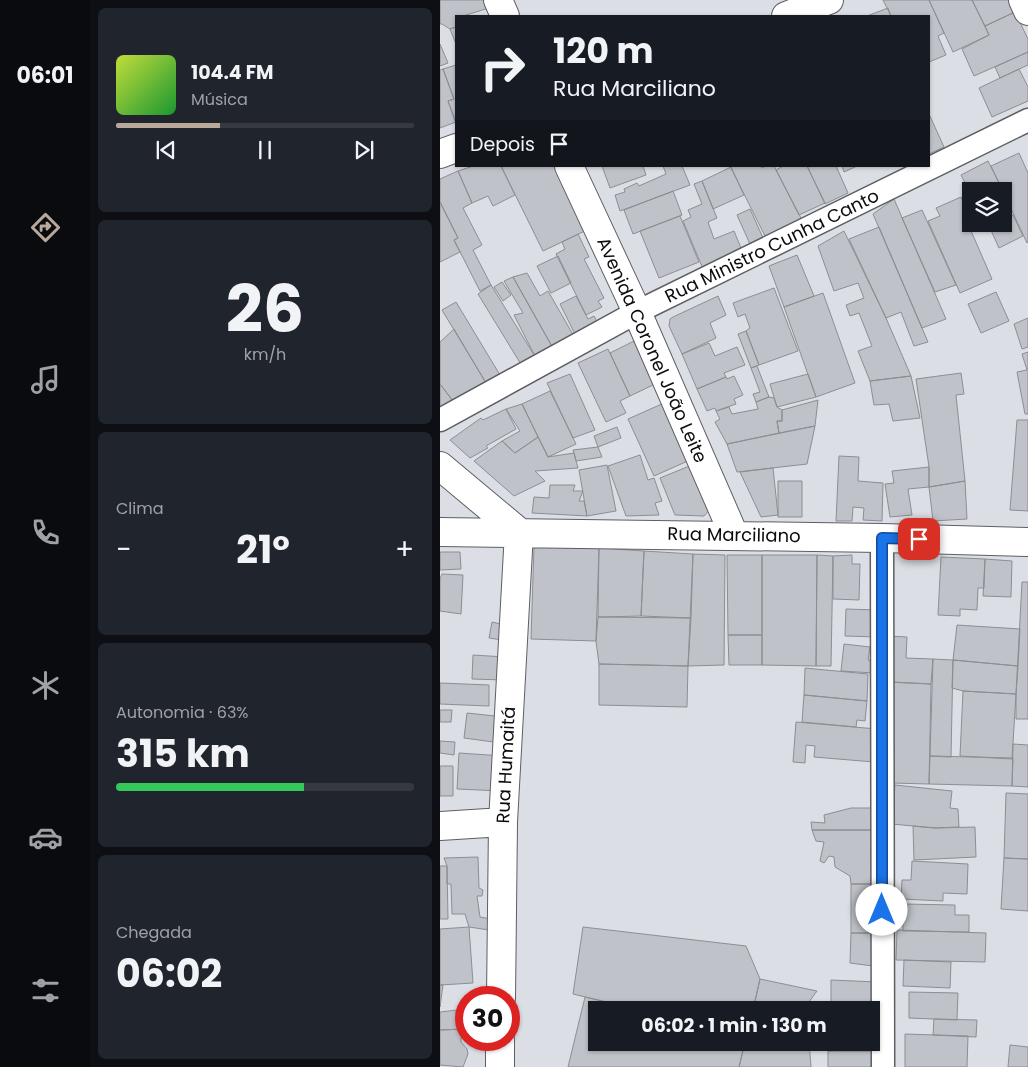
<!DOCTYPE html>
<html lang="pt">
<meta charset="utf-8">
<style>
:root{--surface:#171b24;--page:#20242c;--text:#f1f3f6;--muted:#9ea1a6;--line:#363941;--accent:#baa99b}
body{margin:0;font-family:Poppins,sans-serif;background:var(--page);color:var(--text);height:100vh;display:flex;flex-direction:column;font-size:19px;white-space:nowrap}
*{box-sizing:border-box;margin:0}
p{font-size:16px;color:var(--muted)}
.icon{flex:none;width:28px;height:28px;fill:none;stroke:currentColor;stroke-width:2;stroke-linecap:round;stroke-linejoin:round}
.map{position:relative;flex:1;overflow:hidden}
.side{display:flex;flex-direction:column;gap:8px;padding:8px;background:#0d0f14;width:350px}
.side>*{flex:none}
.top-card{position:absolute;left:15px;top:15px;width:475px;height:152px;border-radius:0px;box-shadow:0 1px 4px #0004;background:#171b24;color:var(--text);overflow:hidden}
.tools{position:absolute;left:522px;top:182px;display:grid;gap:10px}
.tools a{display:grid;place-items:center;width:50px;height:50px;border-radius:0px;background:var(--surface);box-shadow:0 1px 4px #0004;font-size:25px}
.speed{position:absolute;left:15px;top:986px;display:flex;gap:10px;font-size:25px;font-weight:700;text-align:center}
.speed>*{display:grid;place-content:center;width:65px;height:65px;border-radius:50%;background:var(--surface);box-shadow:0 1px 4px #0004;line-height:1}
.speed .limit{border:8px solid #d22;background:#fff;color:#111}
.pin{position:absolute;display:grid;place-items:center;width:42px;height:42px;color:#fff;margin:-21px;border-radius:10px;box-shadow:0 2px 8px #0006}
.me{position:absolute;width:55px;margin:-28px;rotate:0deg;stroke-linejoin:round;filter:drop-shadow(0 0 4px #0008)}
.turn{display:flex;align-items:center;gap:18px;height:105px;padding:0 15px;font-size:22px}
.turn .icon{width:65px;height:65px;stroke-width:2.5}
.turn b{display:block;font-size:35px;line-height:42px}
.then{display:flex;align-items:center;height:48px;padding:0 15px;background:#0003;gap:10px;font-size:19px}
.big{font-size:38px;font-weight:700;line-height:1.1}
.side .widget{flex:1;display:flex;flex-direction:column;justify-content:center;gap:8px;min-width:0;padding:0 18px;border-radius:8px;background:var(--page)}
.side .dial{align-items:center;gap:0}
.dial b{font-size:65px;line-height:1}
.song{display:flex;align-items:center;gap:15px}
.cover{width:60px;height:60px;border-radius:8px;background:linear-gradient(135deg,hsl(70 70% 55%),hsl(130 70% 35%))}
.played{height:5px;border-radius:2px;background:linear-gradient(90deg,var(--accent) 35%,var(--line) 35%)}
.keys{display:flex;justify-content:space-around;direction:ltr}
.heat{display:flex;justify-content:space-between;align-items:center;font-size:28px;direction:ltr}
.charge{height:8px;border-radius:4px;background:linear-gradient(90deg,#34c759 63%,var(--line) 0)}
.trip{position:absolute;left:148px;top:1001px;width:292px;height:50px;border-radius:0px;background:var(--surface);box-shadow:0 1px 4px #0004;font-weight:700;line-height:50px;text-align:center}
main{display:flex;flex:1;min-height:0}
.menu{display:flex;flex-direction:column;width:90px;justify-content:space-around;align-items:center;background:#090b0e;color:var(--muted)}
.menu .icon{width:35px;height:35px}
.menu .on{color:var(--accent)}
.menu b{font-size:22px;color:var(--text)}
.map>svg:first-child{display:block}
.building{fill:#bfc2c8;stroke:#8c8e94}
.lines{fill:none;stroke-linecap:round;stroke-linejoin:round}
.street-casing{stroke:#5d5f64;stroke-width:25}
.secondary-casing{stroke:#5d5f64;stroke-width:30}
.street{stroke:#fff;stroke-width:22}
.secondary{stroke:#fff;stroke-width:28}
.route-casing{stroke:#114b97;stroke-width:12}
.route{stroke:#1a73e8;stroke-width:9}
.labels{text-anchor:middle;stroke-width:5;stroke-linejoin:round;paint-order:stroke}
.street-label{font-size:18px;fill:#0a0b0d;stroke:#fff}
</style>
<main>
<nav class="menu">
<b>06:01</b>
<svg class="icon on" aria-label="directions" viewBox="0 0 24 24"><path d="M12 3l9 9-9 9-9-9zM9 14v-3h6M13 9l2 2-2 2"/></svg>
<svg class="icon" aria-label="music" viewBox="0 0 24 24"><path d="M9 18V5l10-2v13"/><circle cx="6" cy="18" r="3"/><circle cx="16" cy="16" r="3"/></svg>
<svg class="icon" aria-label="phone" viewBox="0 0 24 24"><path d="M5 4h4l2 5-3 2q2 4 5 5l2-3 5 2v4C11 20 4 13 5 4z"/></svg>
<svg class="icon" aria-label="climate" viewBox="0 0 24 24"><path d="M12 3v18M4 7l16 10M4 17L20 7"/></svg>
<svg class="icon" aria-label="car" viewBox="0 0 24 24"><path d="M5 17H2v-5l4-1 3-4h7l3 4 3 1v5h-3M9 17h6M6 11h13"/><circle cx="7" cy="17" r="2"/><circle cx="17" cy="17" r="2"/></svg>
<svg class="icon" aria-label="filters" viewBox="0 0 24 24"><path d="M4 7h16M4 17h16"/><circle cx="9" cy="7" r="2"/><circle cx="15" cy="17" r="2"/></svg>
</nav>
<section class="side">
<div class="widget">
<div class="song"><i class="cover"></i><div><b>104.4 FM</b><p>Música</p></div></div>
<div class="played"></div>
<div class="keys"><svg class="icon" aria-label="previous" viewBox="0 0 24 24"><path d="M18 5L8 12l10 7zM5 5v14"/></svg><svg class="icon" aria-label="pause" viewBox="0 0 24 24"><path d="M8 5v14M16 5v14"/></svg><svg class="icon" aria-label="next" viewBox="0 0 24 24"><path d="M6 5l10 7-10 7zM19 5v14"/></svg></div>
</div>
<div class="widget dial"><b>26</b><p>km/h</p></div>
<div class="widget"><p>Clima</p>
<div class="heat"><a>−</a><b class="big">21°</b><a>+</a></div>
</div>
<div class="widget"><p>Autonomia · 63%</p><b class="big">315 km</b><div class="charge"></div></div>
<div class="widget"><p>Chegada</p><b class="big">06:02</b></div>
</section>
<div class="map">
<svg width="588" height="1067" viewBox="0 0 588 1067">
<rect width="100%" height="100%" fill="#dbdee4"/>
<path class="building" d="M0 0H50L52 7 23 16H16V27L10 29 2 24H0Z
M443 0H489L504 33 498 36 506 55 489 62V16H451Z
M489 0H532L549 35 513 52Z
M532 0H570L575 12 545 26Z
M448 8 451 16H427Z
M575 12 588 39V52L534 76 522 49 549 35 545 26Z
M16 27V44L10 29Z
M0 44 8 63 0 66Z
M588 52V65L560 78 555 67Z
M16 65V124L8 101 14 99 3 69Z
M3 69 14 99 8 101 16 122 0 128V70Z
M579 69 588 87V101L552 117 539 88Z
M489 114 504 147 489 154Z
M579 153 588 173V242L587 243 551 166Z
M548 161 562 189 557 191H531V195L521 175Z
M33 166H61L75 195 53 206 48 196 32 203 18 171Z
M61 166H115L147 230 103 251Z
M162 166H203L206 175 170 188Z
M223 166H242L250 185 180 211 175 195 185 192 184 189 197 183 199 186 226 174Z
M290 166H321L322 168 326 166H334L362 220 326 238Z
M343 166H367L385 203 359 215 336 170Z
M367 166H396L408 193 385 204Z
M402 166H417L404 172Z
M291 167 304 195 273 209 262 181Z
M18 171 32 203 23 208 42 245 33 250 51 285 40 291 14 240 18 238 0 202V179Z
M262 181 277 218 268 222 274 239 294 231 303 253 263 269 243 221 251 217 248 210 262 204 254 184Z
M233 191 242 215 193 234 184 210Z
M521 197 531 220V222L528 224 552 279 520 293 488 221 500 216 496 208Z
M454 199 506 319 482 328 433 214Z
M0 202 18 238 14 240 20 252 0 262Z
M310 209 323 238 310 244 297 215Z
M482 210 516 285 495 292 462 218Z
M573 215 583 236 559 248 549 226 554 224H564V219Z
M240 216 259 262 219 278 200 231Z
M439 227 482 328 488 342 474 346 461 312 446 318 409 239Z
M404 231 446 318 471 376 430 381 418 351 432 346 419 313 410 316 406 305 424 298 418 283 394 291 378 246Z
M138 234 149 257 144 259 164 298 158 301 162 307 146 315 116 254 125 249 122 242Z
M357 255 374 296 344 307 329 266Z
M118 256 131 283 111 293 97 266Z
M87 273 100 296 108 291 135 338 114 350 73 277Z
M73 277 114 350 96 358 74 315 83 313 64 281Z
M62 282 71 295 63 301 54 287Z
M51 285 96 358 82 366 38 294Z
M334 288 358 351 319 365 306 331 310 328 305 314 298 317 293 303Z
M556 292 569 321 541 333 528 304Z
M383 293 415 383 376 397 344 307Z
M136 296 148 319 154 316 160 327 137 338 120 304Z
M278 296 286 315 270 323 276 338 242 354 229 326 230 319 233 317Z
M16 302 60 375 46 383 2 310Z
M588 318V347L582 349 574 324Z
M14 329 46 383 13 401 0 384V342Z
M306 331 319 365 311 368 298 334Z
M194 341 215 384 190 396 170 353Z
M269 343 275 356 297 347 305 365 284 373 286 377 257 389 242 354Z
M168 349 190 396 180 401 186 413 166 422 138 363Z
M588 352V414H585L577 372 587 370 582 354Z
M317 366 329 397 316 402 313 394 320 392 311 368Z
M521 373 524 394 516 395 525 481 489 487V467L476 379Z
M130 374 155 430 133 438 107 383Z
M368 374 376 397 337 407 330 384Z
M294 376 303 395 294 399 296 404 276 411 275 408 267 411 257 389 286 377 287 379Z
M471 376 480 418 453 421 449 404 434 405 430 381Z
M0 384 13 401 0 407Z
M110 391 136 444 108 457 82 404Z
M329 397 334 398 337 407 342 410V421H337L339 433 287 444 275 422 280 419 276 411 289 407 292 414 318 409 316 402Z
M378 400 375 426 339 433 337 421H342V410Z
M224 403 250 460 214 476 188 419Z
M82 404 98 437 75 453 62 441 80 431 66 409Z
M66 409 76 429 46 446 48 448 30 458 10 440 41 418 43 420Z
M577 420H588V511L570 510Z
M375 426 367 464 297 472 287 444Z
M177 427 181 438 158 447 154 436Z
M98 437 108 457 134 453 138 468 95 471 105 481 74 496 34 461 62 441 75 453Z
M158 447 162 457 136 461 133 450Z
M200 455 208 480 214 478 222 501 215 503 219 515 186 516 168 466Z
M399 456 419 457 418 481 443 483 442 521 423 520 424 508 413 507 412 521H396Z
M167 465 176 511 147 516 139 470Z
M252 465 271 508 264 516 235 515 220 478Z
M489 467V487L468 489 472 515 450 517 445 484 454 483 452 471Z
M333 468 338 515 321 517 300 472Z
M338 481H362V517H338Z
M525 481 527 519 493 521 489 487Z
M110 485H135L133 491H143L139 501H144L147 516 92 513 94 497 109 498Z
M94 546 159 548 156 641 91 639Z
M159 548 204 551 201 616 158 617Z
M204 551 253 554 251 618 201 616Z
M0 552H20L21 569 0 570Z
M253 554 285 555 284 665 248 666Z
M287 555H322V635H288Z
M322 555H377L376 666 322 665Z
M377 555 393 556 391 666H376Z
M412 555V564H420L419 600 393 599V556Z
M501 557 545 559 544 588H538L537 610 520 609V616L498 615Z
M545 559 572 561 571 597 543 596Z
M2 574 23 575 21 614 0 611V579Z
M582 582H588V719H576V694Z
M406 609 438 610 437 637 405 636Z
M158 617 251 618 248 666 159 664 156 641Z
M52 622 65 625 62 640 49 638Z
M517 625 580 629 578 666 513 660Z
M288 635H322V665H289Z
M448 636 467 637 466 658 493 659 491 684 446 682Z
M404 644 430 647 428 660 434 661V673L401 671Z
M33 655 65 657 63 680 32 679Z
M493 659 513 660 511 757 490 756Z
M513 660 578 666 576 694 523 691 512 688Z
M159 664 248 666 247 707 159 705Z
M365 668 428 674 427 701 364 695Z
M452 682 491 684 489 784 452 783Z
M0 683 49 685V706L0 704Z
M523 691 576 694 572 759 520 756Z
M364 695 427 701 425 721 417 720 416 727 362 722Z
M0 710H12L11 722H0Z
M27 713 64 717 61 743 24 738Z
M356 722 437 729 434 762 374 757 375 746 366 745 365 763 353 762Z
M0 741 15 742 14 755 0 753Z
M573 744 588 745V787L572 786Z
M19 753 63 756 61 791 17 789Z
M490 756 573 758 572 786 489 784Z
M0 766H13V796H0Z
M455 785 512 791 510 808 518 809 519 827 494 828 452 824Z
M566 793 588 794V859L564 858Z
M411 808H436L433 830H372L371 822 385 823 384 815Z
M473 826 496 828 535 827 536 857 474 860Z
M372 830H433L436 884H411L410 876 395 867 394 857 389 856 384 863 380 861 384 842 376 841Z
M38 857 39 888 43 890 42 896H37L40 917 51 919 49 930 29 927 25 914H12L11 884H7V866L4 858Z
M564 858 588 859V911L561 909Z
M472 861 528 864 527 894 503 893V901L461 899 462 880H471Z
M0 866H7L8 919H0Z
M411 884H433L434 933H411Z
M463 904 515 905V915H529V932L463 931Z
M29 927 33 983 0 985V929Z
M143 927 306 946 320 979 313 1010H200L133 994Z
M457 930 546 933 545 962 456 960Z
M411 933H434L433 966 410 963Z
M464 960 511 962 510 988 463 986Z
M320 979 377 991 366 1006V1010H313Z
M391 980 437 982 436 1011 391 1009Z
M0 985H3L0 1007Z
M469 992 518 993 517 1020 469 1018Z
M145 997 200 1010H156V1042H305L299 1067H128Z
M26 1009V1029L0 1030V1012Z
M431 1011H436V1051H388V1042H431Z
M494 1019 537 1020 536 1037 493 1035Z
M26 1029V1039L21 1038V1042L27 1049 28 1054 23 1067 0 1065V1030Z
M465 1034 528 1036 527 1067H465Z
M305 1042H369L371 1067H299Z
M570 1045 588 1047V1067H568Z
M415 1050 436 1051 435 1067H388V1051Z"/>
<g class="lines">
<defs>
<path id="street" d="M0 420 197 312 588 120
M442 538 443 1067"/>
<path id="secondary" d="M58 0 65 16
M583 0 588 11
M346 16 389 0
M0 154 16 148
M129 166 197 312 294 535
M0 466 79 532 63 822 61 998
M0 532 442 538 588 542
M0 826 63 822
M60 1067V1040"/>
</defs>
<use href="#street" class="street-casing"/>
<use href="#secondary" class="secondary-casing"/>
<use href="#street" class="street"/>
<use href="#secondary" class="secondary"/>
</g>
<g class="lines">
<defs>
<path id="route" d="M442 910V538L479 539"/>
</defs>
<use href="#route" class="route-casing"/>
<use href="#route" class="route"/>
</g>
<g class="labels">
<g class="street-label">
<text transform="translate(332 246) rotate(-26)" y="6">Rua Ministro Cunha Canto</text>
<text transform="translate(212 350) rotate(66)" y="6">Avenida Coronel João Leite</text>
<text transform="translate(294 535) rotate(1)" y="6">Rua Marciliano</text>
<text transform="translate(66 765) rotate(-87)" y="6">Rua Humaitá</text>
</g>
</g>
</svg>
<div class="tools">
<a><svg class="icon" aria-label="layers" viewBox="0 0 24 24"><path d="M12 4l9 5-9 5-9-5zM3 14l9 5 9-5"/></svg></a>
</div>
<div class="speed"><div class="limit">30</div></div>
<div class="pin" style="left:479px;top:539px;background:#d93025"><svg class="icon" aria-label="arrive" viewBox="0 0 24 24"><path d="M6 21V4h12l-3 4 3 4H6"/></svg></div>
<svg class="me" style="left:442px;top:910px" viewBox="-20 -20 40 40"><circle r="19" fill="#fff"/><path d="M0-13L10 11 0 6-10 11z" fill="#1a73e8"/></svg>
<div class="trip">06:02 · 1 min · 130 m</div>
<div class="top-card">
<div class="turn"><svg class="icon" aria-label="right" viewBox="0 0 24 24"><path d="M7 20v-9h11M14 6l5 5-5 5"/></svg><div><b>120 m</b>Rua Marciliano</div></div>
<div class="then">Depois<svg class="icon" aria-label="arrive" viewBox="0 0 24 24"><path d="M6 21V4h12l-3 4 3 4H6"/></svg></div>
</div>
</div>
</main>
